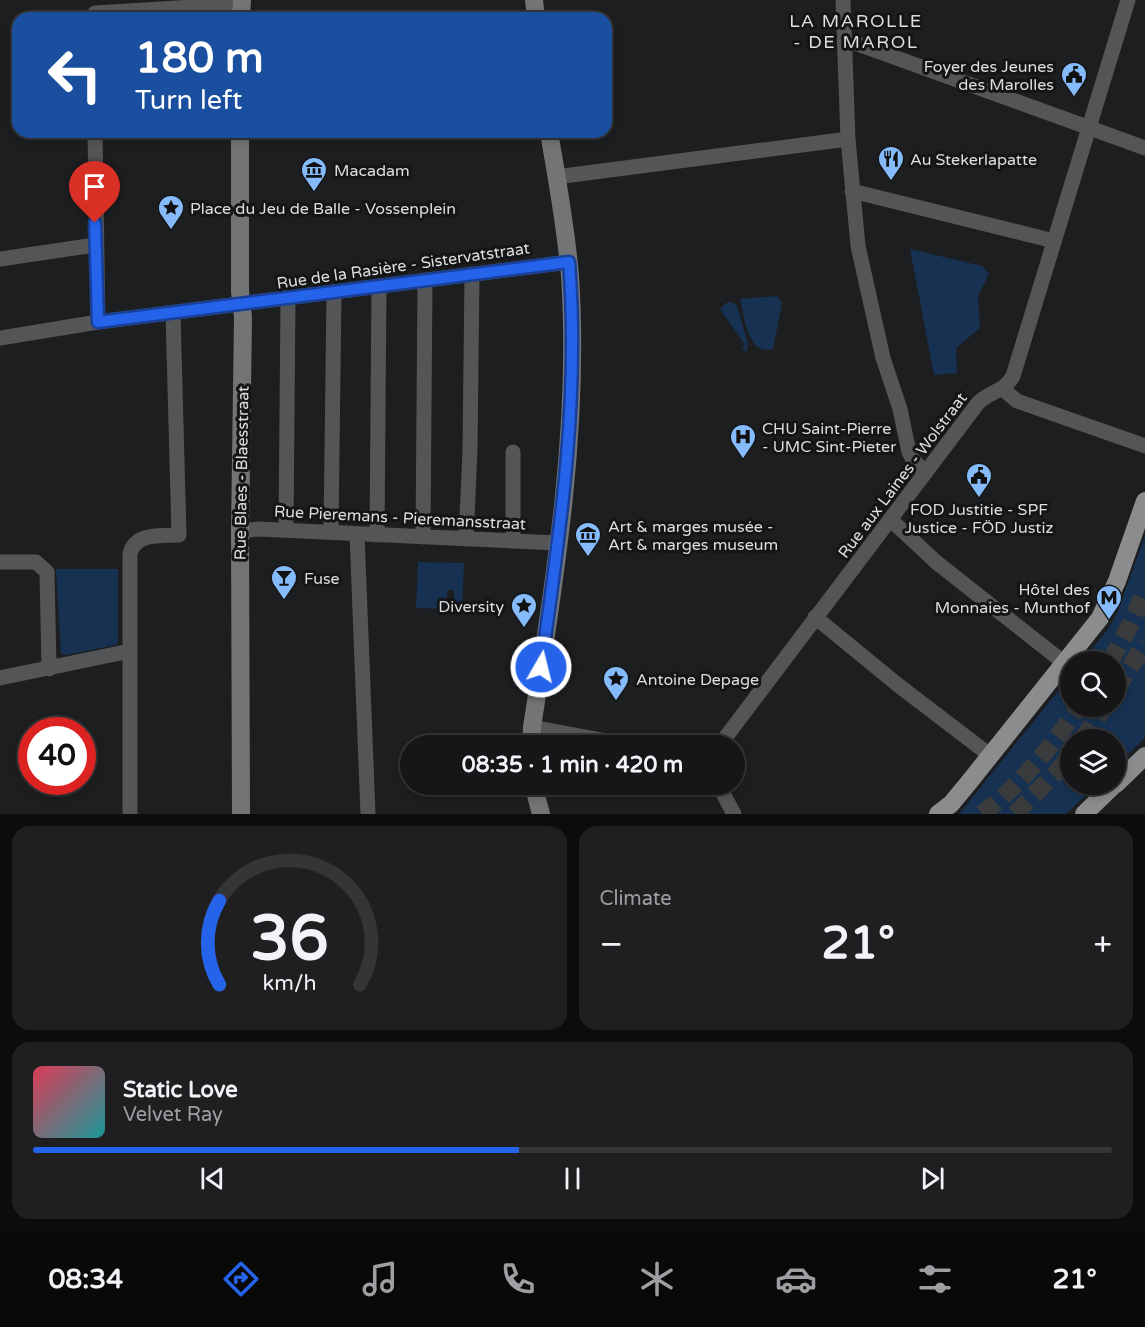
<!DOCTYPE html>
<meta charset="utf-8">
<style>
:root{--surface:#161618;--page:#1f1f21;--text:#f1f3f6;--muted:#9e9fa2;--line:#353537;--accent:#2563eb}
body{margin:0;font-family:"Varela Round",sans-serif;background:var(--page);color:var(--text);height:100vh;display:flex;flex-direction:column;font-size:22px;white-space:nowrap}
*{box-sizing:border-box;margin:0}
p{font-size:20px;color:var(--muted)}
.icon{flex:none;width:33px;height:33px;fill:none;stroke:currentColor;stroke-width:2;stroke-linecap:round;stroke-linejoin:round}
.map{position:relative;height:814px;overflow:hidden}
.side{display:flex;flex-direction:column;gap:12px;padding:12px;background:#0c0c0d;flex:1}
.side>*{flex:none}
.banner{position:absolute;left:12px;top:12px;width:600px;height:126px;border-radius:18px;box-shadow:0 3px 9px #0003,0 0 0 2px var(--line);background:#1a4fa0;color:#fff;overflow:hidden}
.fabs{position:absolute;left:1060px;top:651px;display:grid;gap:12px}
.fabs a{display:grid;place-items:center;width:66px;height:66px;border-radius:50%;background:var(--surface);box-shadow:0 3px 9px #0003,0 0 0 2px var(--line);font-size:30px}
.speed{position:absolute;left:18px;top:717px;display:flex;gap:12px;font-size:30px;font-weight:700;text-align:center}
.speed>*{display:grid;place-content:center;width:78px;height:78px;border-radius:50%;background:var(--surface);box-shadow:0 3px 9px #0003,0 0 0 2px var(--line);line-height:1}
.speed .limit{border:9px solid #d22;background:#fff;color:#111}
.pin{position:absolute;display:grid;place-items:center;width:51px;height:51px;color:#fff;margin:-62px -26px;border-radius:50% 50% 50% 0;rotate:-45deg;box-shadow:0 0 6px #0007}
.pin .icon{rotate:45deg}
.me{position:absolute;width:66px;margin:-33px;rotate:8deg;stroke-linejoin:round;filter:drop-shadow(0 0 4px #0008)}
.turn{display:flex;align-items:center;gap:21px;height:126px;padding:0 24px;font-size:27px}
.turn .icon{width:78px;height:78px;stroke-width:2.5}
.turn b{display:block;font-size:42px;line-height:51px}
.big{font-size:45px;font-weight:700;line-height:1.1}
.side .card{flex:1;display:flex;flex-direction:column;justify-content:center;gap:9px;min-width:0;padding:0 21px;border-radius:18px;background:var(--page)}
.side .dial{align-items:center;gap:0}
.dial svg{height:156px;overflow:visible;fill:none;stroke:var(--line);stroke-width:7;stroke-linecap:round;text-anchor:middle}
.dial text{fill:var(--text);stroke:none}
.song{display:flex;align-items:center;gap:18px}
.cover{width:72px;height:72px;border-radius:9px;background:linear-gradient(135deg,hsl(350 70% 55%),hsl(180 70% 35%))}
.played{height:6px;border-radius:3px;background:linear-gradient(90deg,var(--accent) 45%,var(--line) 45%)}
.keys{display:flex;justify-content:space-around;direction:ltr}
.heat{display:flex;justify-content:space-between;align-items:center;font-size:33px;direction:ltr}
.side .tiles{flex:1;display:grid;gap:12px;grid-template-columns:1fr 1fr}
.card:last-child{grid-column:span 2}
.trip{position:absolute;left:400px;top:735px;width:345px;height:60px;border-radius:30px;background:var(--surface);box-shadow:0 3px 9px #0003,0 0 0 2px var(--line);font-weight:700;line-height:60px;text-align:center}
.dock{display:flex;height:96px;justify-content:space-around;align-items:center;background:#09090a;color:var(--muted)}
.dock .icon{width:42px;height:42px}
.dock .on{color:var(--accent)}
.dock b{font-size:27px;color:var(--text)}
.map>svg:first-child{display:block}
.green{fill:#163151}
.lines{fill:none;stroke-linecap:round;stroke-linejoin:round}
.highway-tunnel{stroke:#3a3b3d;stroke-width:18;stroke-dasharray:18 9;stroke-linecap:butt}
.street{stroke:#545556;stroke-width:15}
.secondary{stroke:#737476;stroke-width:18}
.primary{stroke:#8a8c8e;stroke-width:18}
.route-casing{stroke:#184099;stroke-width:15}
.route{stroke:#2563eb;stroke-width:10}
.labels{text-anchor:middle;stroke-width:6;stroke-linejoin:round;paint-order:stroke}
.poi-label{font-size:16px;fill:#dcdedf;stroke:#141517;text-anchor:start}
.street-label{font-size:16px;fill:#dcdedf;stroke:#141517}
.neighbourhood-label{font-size:18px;letter-spacing:1.5px;fill:#dcdedf;stroke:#141517}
</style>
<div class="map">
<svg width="1145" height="814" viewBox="0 0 1145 814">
<rect width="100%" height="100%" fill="#1d1e20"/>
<path class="green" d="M910 249 982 266 989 274 978 296 980 328 956 348 957 373 934 375Z
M777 296 782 303 773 349C747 356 745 317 740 299Z
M732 302 737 306 748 344 746 352 742 349 745 345 720 309 726 303Z
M1145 536V738L1116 766V740H1071V784L1097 785 1066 814H959L1071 675V706H1116V662L1082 661 1109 628 1117 613Z
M418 562 464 563 462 610H454V590H447V609L416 608Z
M56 569H118V642L116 645 66 655 61 654Z"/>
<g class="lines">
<path class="highway-tunnel" d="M1110 662 1131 623 1145 591
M1116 690 1145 643
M1082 740 1105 706
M982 814C1021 784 1052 747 1079 706
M1015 814 1057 772 1071 754"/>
<path class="street" d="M843 0 848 139 858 246 883 358 900 409 909 452 914 461 925 472
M95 18V13L242 4
M845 43H855L1145 148
M95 132 98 322
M556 177 848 139
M852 191 1054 241
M0 259 95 245
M0 338 98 322 569 262
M1003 389 1017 401 1145 446
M513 452V541
M890 519 936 562 1063 662
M286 530 288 298
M240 531 258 529 558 543
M331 532 334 293
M357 534 368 814
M377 535 379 286
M423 537 425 280
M466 539 470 451 472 274
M0 562H36L47 572 49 669
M815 617 898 685 991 756
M0 678 130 651
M532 727 634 746
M719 746 978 403C990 391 1004 392 1013 376L1128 0
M718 784 734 814
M130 814V554C135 532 162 536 179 535L173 313"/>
<path class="secondary" d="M534 0 536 18
M241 18 242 0
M240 132V292L243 317 240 531 241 814
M531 746 532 727C555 579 580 426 570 276 566 227 557 180 549 132
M533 784 541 814"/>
<path class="primary" d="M1116 784 1145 756
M938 814 951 804 970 781 1100 618 1117 581 1145 501
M1084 814 1115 784"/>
</g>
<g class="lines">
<defs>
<path id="route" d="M95 223 98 322 569 262C580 398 560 532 541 667"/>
</defs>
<use href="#route" class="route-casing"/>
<use href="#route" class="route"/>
</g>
<defs>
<symbol id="civic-pin" viewBox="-11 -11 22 30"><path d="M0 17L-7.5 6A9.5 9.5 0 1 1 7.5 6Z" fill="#86bbfb" stroke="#141517"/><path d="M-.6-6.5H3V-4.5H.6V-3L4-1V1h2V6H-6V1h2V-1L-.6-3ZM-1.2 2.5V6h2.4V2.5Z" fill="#111"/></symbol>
<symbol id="restaurant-pin" viewBox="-11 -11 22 30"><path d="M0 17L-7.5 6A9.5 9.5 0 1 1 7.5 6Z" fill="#86bbfb" stroke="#141517"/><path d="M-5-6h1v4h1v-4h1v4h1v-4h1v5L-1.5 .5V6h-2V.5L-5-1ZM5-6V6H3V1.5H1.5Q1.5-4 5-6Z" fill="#111"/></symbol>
<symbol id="museum-pin" viewBox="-11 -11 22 30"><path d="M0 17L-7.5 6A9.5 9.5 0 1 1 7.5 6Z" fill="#86bbfb" stroke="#141517"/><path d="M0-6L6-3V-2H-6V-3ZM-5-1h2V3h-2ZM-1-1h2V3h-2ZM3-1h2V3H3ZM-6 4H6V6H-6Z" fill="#111"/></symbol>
<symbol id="sight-pin" viewBox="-11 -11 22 30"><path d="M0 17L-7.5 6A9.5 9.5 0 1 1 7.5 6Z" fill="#86bbfb" stroke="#141517"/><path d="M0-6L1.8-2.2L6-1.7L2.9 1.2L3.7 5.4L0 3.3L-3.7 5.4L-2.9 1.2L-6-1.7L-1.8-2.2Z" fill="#111"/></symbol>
<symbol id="hospital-pin" viewBox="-11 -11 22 30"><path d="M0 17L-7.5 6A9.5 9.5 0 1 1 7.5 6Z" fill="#86bbfb" stroke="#141517"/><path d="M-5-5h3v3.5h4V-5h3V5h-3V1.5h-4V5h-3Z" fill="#111"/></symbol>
<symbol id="bar-pin" viewBox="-11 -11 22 30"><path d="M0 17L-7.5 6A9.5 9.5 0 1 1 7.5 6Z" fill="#86bbfb" stroke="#141517"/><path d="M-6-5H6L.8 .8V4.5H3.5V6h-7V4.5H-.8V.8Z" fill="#111"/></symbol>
<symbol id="metro-pin" viewBox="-11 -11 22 30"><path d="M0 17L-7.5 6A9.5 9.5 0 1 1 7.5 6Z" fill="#86bbfb" stroke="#141517"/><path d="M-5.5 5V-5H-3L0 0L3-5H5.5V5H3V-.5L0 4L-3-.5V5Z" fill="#111"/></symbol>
</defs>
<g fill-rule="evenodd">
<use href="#civic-pin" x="1059" y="60" width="30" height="40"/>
<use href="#restaurant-pin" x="876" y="144" width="30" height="40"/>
<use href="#museum-pin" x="299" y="155" width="30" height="40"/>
<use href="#sight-pin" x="156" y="193" width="30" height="40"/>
<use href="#hospital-pin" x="728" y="422" width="30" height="40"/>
<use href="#civic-pin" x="964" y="461" width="30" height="40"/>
<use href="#museum-pin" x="573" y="520" width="30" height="40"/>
<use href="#bar-pin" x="269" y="563" width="30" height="40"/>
<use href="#metro-pin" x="1094" y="583" width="30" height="40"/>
<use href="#sight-pin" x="509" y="591" width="30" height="40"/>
<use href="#sight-pin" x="601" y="664" width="30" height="40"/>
</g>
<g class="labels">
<g class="poi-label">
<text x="1054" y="72" text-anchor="end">Foyer des Jeunes<tspan x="1054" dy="18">des Marolles</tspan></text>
<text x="910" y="165">Au Stekerlapatte</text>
<text x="334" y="176">Macadam</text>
<text x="190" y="214">Place du Jeu de Balle - Vossenplein</text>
<text x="762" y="434">CHU Saint-Pierre<tspan x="762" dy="18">- UMC Sint-Pieter</tspan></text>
<text x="979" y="515" text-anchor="middle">FOD Justitie - SPF<tspan x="979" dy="18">Justice - FÖD Justiz</tspan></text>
<text x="608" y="532">Art &amp; marges musée -<tspan x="608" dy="18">Art &amp; marges museum</tspan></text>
<text x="304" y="584">Fuse</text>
<text x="1090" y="595" text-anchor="end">Hôtel des<tspan x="1090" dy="18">Monnaies - Munthof</tspan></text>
<text x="504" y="612" text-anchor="end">Diversity</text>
<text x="636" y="685">Antoine Depage</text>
</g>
<g class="street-label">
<text transform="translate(403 265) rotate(-8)" y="6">Rue de la Rasière - Sistervatstraat</text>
<text transform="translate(241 473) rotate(-89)" y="6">Rue Blaes - Blaesstraat</text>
<text transform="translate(902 475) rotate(-53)" y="6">Rue aux Laines - Wolstraat</text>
<text transform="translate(400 517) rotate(3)" y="6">Rue Pieremans - Pieremansstraat</text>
</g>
<g class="neighbourhood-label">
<text x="856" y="27">LA MAROLLE<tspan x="856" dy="21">- DE MAROL</tspan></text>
</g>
</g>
</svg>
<div class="fabs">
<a><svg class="icon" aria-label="search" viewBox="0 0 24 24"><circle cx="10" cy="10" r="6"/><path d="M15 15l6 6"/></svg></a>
<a><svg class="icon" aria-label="layers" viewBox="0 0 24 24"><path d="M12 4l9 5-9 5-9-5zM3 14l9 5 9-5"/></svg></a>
</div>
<div class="speed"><div class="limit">40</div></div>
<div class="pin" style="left:95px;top:223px;background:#d93025"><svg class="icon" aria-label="arrive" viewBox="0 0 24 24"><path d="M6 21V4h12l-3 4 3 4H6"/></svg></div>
<svg class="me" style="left:541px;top:667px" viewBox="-20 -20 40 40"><circle r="17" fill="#2563eb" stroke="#fff" stroke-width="3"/><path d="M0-11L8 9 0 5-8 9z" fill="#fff"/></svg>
<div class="trip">08:35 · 1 min · 420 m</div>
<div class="banner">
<div class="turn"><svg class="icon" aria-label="left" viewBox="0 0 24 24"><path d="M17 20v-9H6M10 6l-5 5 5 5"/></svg><div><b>180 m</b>Turn left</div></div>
</div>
</div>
<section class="side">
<div class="tiles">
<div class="card dial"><svg viewBox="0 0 100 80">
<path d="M14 69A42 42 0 1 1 86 69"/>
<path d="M14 69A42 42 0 0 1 14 26" stroke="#2563eb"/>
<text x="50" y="56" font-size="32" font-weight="700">36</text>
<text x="50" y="72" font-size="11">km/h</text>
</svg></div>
<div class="card"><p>Climate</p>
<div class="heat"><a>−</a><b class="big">21°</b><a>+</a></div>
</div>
<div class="card">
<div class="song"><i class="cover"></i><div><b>Static Love</b><p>Velvet Ray</p></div></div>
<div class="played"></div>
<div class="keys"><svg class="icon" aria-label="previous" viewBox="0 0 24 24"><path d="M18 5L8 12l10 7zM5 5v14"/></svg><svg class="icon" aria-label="pause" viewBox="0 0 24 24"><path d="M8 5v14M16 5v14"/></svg><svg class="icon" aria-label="next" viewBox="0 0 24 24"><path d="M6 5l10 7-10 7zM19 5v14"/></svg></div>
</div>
</div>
</section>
<nav class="dock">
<b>08:34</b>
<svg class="icon on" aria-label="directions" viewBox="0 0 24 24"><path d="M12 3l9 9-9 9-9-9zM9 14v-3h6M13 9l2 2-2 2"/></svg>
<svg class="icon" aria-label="music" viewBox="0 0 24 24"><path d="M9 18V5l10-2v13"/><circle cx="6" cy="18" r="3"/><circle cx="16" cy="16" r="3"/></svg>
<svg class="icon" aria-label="phone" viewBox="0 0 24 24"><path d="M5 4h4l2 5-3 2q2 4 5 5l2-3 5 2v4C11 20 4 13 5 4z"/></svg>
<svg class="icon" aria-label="climate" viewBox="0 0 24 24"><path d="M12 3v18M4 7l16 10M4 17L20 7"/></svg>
<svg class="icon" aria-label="car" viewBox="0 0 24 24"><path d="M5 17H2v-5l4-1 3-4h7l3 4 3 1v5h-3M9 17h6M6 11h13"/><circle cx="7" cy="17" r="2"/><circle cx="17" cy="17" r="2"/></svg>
<svg class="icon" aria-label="filters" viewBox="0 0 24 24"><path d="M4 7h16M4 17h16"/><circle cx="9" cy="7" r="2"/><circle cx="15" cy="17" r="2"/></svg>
<b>21°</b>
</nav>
